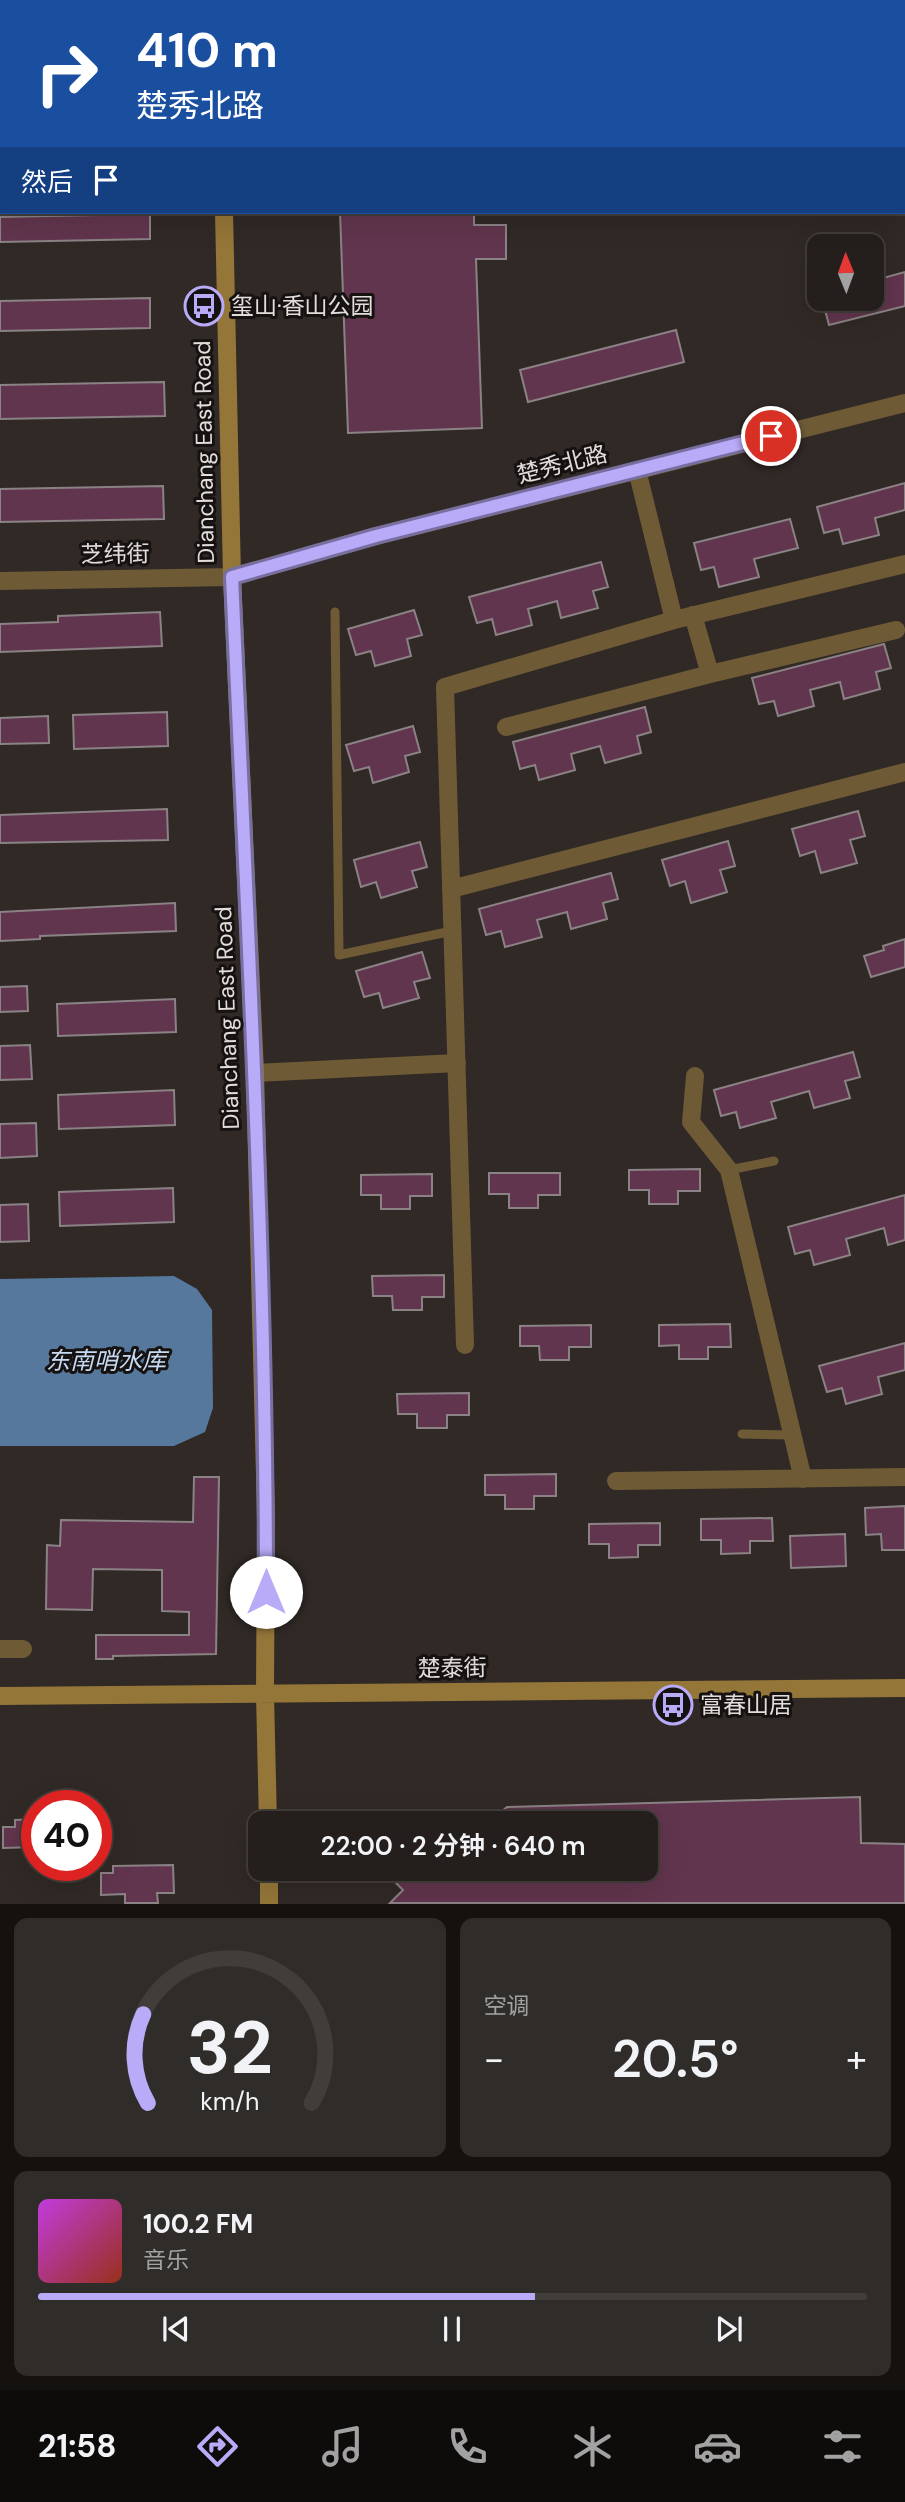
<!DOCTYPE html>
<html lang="zh">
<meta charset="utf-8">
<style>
:root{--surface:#241f1c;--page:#302c29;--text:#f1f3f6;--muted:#a3a2a3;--line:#413d3b;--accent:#b9abf7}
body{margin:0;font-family:"DM Sans","Noto Sans SC",sans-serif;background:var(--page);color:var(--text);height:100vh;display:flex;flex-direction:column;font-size:26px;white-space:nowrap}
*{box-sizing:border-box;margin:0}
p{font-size:23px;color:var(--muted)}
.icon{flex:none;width:38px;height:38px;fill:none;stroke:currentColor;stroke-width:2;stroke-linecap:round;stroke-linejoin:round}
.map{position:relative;height:1904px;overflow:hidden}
.side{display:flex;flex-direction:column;gap:14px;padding:14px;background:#14110f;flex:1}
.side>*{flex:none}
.top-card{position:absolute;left:0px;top:0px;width:906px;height:214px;box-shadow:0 7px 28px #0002,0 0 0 2px var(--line);background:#1a4fa0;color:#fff;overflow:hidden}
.needle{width:46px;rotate:359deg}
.fabs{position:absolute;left:807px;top:234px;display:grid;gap:14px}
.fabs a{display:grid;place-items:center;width:77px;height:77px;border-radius:14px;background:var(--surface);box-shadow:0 7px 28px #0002,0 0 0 2px var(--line);font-size:35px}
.speed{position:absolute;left:21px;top:1790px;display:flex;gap:14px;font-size:35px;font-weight:700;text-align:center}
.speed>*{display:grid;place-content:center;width:91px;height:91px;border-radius:50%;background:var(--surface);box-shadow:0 7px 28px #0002,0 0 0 2px var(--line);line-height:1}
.speed .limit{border:10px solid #d22;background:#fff;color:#111}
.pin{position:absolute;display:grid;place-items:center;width:60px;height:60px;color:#fff;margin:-30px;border:4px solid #fff;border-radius:50%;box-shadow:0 2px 7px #0007}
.me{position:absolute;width:77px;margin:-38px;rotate:0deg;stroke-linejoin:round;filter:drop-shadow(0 0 5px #0008)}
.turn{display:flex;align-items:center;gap:24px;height:147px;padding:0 21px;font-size:32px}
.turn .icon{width:91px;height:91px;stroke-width:2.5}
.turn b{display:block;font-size:49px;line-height:60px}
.then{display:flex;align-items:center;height:66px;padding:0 21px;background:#0003;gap:14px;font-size:26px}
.big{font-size:52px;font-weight:600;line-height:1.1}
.side .card{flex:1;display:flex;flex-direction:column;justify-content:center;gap:10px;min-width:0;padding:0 24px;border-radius:14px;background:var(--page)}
.side .dial{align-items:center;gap:0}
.dial svg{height:182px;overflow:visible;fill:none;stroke:var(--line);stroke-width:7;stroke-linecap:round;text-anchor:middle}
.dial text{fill:var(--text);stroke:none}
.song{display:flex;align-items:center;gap:21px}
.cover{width:84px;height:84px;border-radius:10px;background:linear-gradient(135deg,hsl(290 70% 55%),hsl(10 70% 35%))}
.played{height:7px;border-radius:4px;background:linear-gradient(90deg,var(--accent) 60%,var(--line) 60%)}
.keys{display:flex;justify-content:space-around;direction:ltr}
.heat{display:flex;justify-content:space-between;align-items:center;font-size:38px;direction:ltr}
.side .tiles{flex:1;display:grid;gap:14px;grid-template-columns:1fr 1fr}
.card:last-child{grid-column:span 2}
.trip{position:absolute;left:248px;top:1811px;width:410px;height:70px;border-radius:14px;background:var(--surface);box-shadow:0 7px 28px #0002,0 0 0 2px var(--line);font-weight:600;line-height:70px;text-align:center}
.dock{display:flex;height:112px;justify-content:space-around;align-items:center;background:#0e0c0b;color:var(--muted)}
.dock .icon{width:49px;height:49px}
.dock .active{color:var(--accent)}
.dock b{font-size:32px;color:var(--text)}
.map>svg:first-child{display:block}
.water{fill:#56789d}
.building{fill:#61354d;stroke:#8a8285;stroke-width:2}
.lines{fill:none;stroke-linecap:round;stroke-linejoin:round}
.lane{stroke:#6e5b36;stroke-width:9}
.street{stroke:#6e5b36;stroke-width:18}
.secondary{stroke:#947638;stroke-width:18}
.route-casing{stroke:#786fa1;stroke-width:18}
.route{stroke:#b9abf7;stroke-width:12}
.labels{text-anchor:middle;stroke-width:6;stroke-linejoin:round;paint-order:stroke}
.poi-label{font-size:23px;fill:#e2dddb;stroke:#151211;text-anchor:start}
.street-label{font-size:23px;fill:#e2dddb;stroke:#151211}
.water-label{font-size:24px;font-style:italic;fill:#c6dbf3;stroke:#151211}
</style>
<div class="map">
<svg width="905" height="1904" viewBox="0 0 905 1904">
<rect width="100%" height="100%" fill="#302926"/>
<path class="water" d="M174 1276 197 1289 212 1310 213 1408 205 1432 174 1446H0V1279Z"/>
<path class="building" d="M340 212H474V225H506V259H476L482 428 348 433Z
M150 214V239L0 242V217Z
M905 272V306L829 325 822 299H872V281Z
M150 298V328L0 331V301Z
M676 330 684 362 528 402 520 370Z
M164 382 165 416 0 419V385Z
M905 483V510L875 518 879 535 843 544 839 529 824 533 817 507Z
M163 486 164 519 0 522V489Z
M790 519 798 548 754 559 759 577 719 587 714 567 701 570 694 543Z
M601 562 608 587 593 591 598 608 561 618 557 601 528 609 532 625 496 635 492 619 477 623 469 597Z
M414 610 422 635 407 639 411 656 375 666 371 651 356 655 348 629Z
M160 612 162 646 0 652V624L58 622V616Z
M884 644 891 668 876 672 880 689 844 699 840 682 810 690 814 706 778 716 774 701 759 704 752 678Z
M645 707 651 732 637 736 641 753 605 763 600 746 571 754 575 770 539 780 535 765 520 769 513 742Z
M167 712 168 746 74 749 73 715Z
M48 716 49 743 0 744V718Z
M413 726 420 752 405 756 409 772 373 783 369 767 354 771 346 745Z
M167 809 168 840 0 843V815Z
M858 811 865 836 850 840 857 863 821 873 815 851 800 856 792 829Z
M728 841 735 866 720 870 727 892 691 903 685 881 670 886 662 860Z
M420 842 427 867 412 871 417 887 381 898 376 882 361 887 354 860Z
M611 873 618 899 603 903 607 919 571 929 567 912 537 920 542 937 505 947 501 931 486 935 479 909Z
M175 903 176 931 40 936V939L0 941V912Z
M905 939V967L871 977 864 956 884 950 883 946Z
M422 952 430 978 414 982 419 998 383 1008 379 993 364 997 356 971Z
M27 986 28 1011 0 1012V987Z
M175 999 176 1032 58 1036 57 1004Z
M30 1045 32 1079 0 1080V1046Z
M853 1052 860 1077 845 1081 850 1098 814 1108 809 1091 771 1102 776 1118 740 1128 736 1112 721 1116 714 1090Z
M174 1090 175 1125 59 1129 58 1095Z
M36 1123 37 1156 0 1158V1124Z
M700 1169V1191H678V1204H649V1190H629V1170Z
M489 1173H560V1195H538V1208H509V1194H489Z
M432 1174V1196H410V1209H381V1195H361V1175Z
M173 1188 174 1222 60 1226 59 1192Z
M905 1195V1240L888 1245 884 1228 846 1239 850 1255 814 1265 810 1250 795 1254 788 1227Z
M28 1204 29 1241 0 1242V1205Z
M444 1275V1297H422V1310H393L392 1296H373L372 1276Z
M730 1324 731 1347H708V1359H679V1345L659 1346V1325Z
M591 1325V1347H569V1360H540L539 1346H520V1326Z
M905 1343V1370L878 1377 882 1394 846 1404 842 1388 827 1392 819 1366Z
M469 1393V1415H447V1428H417V1414H398L397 1394Z
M556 1474V1496H534V1509H505V1495H485V1475Z
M194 1477H219L216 1654 113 1656V1659H96V1635H189V1612L162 1611V1570L93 1569 92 1610 46 1609 47 1545 60 1546 61 1520 193 1522Z
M905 1506V1550H882L881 1534 866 1535 865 1508Z
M772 1518 773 1541H750V1553L721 1554V1540H701V1519Z
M660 1523V1545H638V1557L609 1558V1544H589V1524Z
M845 1534 846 1566 791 1568 790 1536Z
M860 1797 861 1843 905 1844V1903H390L403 1890 389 1876 397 1869H646V1824H486L507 1807Z
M37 1819V1847L3 1848V1827H15V1820Z
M173 1865 174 1893H157L158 1903H125V1894L101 1895V1873H113V1866Z"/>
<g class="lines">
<path class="lane" d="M335 612 339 955 452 931
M729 1170 774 1161
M742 1434 793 1435"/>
<path class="street" d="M0 99H2
M637 470 674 620
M0 581 232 577 376 536 905 403
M693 615 710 674
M506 727 710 674 896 630
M451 889 905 772
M255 1073 457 1063
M695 1076 691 1122 729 1170 803 1479
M465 1345 445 687 674 620 905 564
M616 1481 905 1477
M0 1649H23"/>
<path class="secondary" d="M219 0V2
M224 212 232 577 255 1073 266 1516 265 1694 268 1824
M0 1696 905 1688
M269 1869V1904"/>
</g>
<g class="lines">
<defs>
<path id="route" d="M266 1592C266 1253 247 915 232 577L376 536 771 436"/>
</defs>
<use href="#route" class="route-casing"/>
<use href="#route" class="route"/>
</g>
<defs>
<symbol id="bus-ring" viewBox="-11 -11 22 22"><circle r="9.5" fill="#151211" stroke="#b9abf7" stroke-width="1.5"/><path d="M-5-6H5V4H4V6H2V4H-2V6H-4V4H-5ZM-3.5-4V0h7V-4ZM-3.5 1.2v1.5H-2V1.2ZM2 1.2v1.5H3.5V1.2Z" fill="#b9abf7"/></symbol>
</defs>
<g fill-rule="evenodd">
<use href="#bus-ring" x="182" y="284" width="44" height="44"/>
<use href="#bus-ring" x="651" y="1683" width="44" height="44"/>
</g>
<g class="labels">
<g class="poi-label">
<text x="231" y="314">玺山·香山公园</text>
<text x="700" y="1713">富春山居</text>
</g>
<g class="street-label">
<text transform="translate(204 452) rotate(-91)" y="8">Dianchang East Road</text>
<text transform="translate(562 464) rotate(-14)" y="8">楚秀北路</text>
<text transform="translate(115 554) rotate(-1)" y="8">芝纬街</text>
<text transform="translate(227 1018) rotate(-92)" y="8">Dianchang East Road</text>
<text transform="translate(452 1668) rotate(-1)" y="8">楚泰街</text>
</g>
<g class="water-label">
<text x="106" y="1369">东南哨水库</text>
</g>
</g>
</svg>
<div class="fabs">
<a><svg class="needle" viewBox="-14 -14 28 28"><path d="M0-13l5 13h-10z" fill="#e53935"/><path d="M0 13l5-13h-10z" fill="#a3a2a3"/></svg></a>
</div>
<div class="speed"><div class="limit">40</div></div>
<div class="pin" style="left:771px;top:436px;background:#d93025"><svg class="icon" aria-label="arrive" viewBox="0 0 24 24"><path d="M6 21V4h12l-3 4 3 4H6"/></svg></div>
<svg class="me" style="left:266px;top:1592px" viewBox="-20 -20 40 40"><circle r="19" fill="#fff"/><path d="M0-13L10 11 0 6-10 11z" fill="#b9abf7"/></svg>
<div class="trip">22:00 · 2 分钟 · 640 m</div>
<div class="top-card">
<div class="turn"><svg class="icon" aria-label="right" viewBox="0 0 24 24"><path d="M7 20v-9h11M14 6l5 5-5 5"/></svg><div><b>410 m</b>楚秀北路</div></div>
<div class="then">然后<svg class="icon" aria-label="arrive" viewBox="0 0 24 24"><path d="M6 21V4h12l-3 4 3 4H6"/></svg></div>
</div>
</div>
<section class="side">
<div class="tiles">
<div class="card dial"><svg viewBox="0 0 100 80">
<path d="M14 69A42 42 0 1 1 86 69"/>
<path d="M14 69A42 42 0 0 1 12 30" stroke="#b9abf7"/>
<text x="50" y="56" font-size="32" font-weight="700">32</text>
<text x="50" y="72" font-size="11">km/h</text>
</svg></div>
<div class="card"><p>空调</p>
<div class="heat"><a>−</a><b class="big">20.5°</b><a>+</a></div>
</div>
<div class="card">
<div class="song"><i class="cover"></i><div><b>100.2 FM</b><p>音乐</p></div></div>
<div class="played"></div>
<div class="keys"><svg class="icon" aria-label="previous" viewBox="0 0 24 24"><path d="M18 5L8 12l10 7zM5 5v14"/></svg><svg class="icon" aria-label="pause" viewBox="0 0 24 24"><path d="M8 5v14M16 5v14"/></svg><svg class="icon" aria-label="next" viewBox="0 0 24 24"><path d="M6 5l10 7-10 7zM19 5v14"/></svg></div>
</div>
</div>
</section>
<nav class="dock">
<b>21:58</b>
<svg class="icon active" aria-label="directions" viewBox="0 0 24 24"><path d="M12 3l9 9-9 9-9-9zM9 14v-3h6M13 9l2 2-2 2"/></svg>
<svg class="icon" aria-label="music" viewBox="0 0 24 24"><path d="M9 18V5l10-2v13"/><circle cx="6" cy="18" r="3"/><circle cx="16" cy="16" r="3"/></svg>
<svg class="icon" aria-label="phone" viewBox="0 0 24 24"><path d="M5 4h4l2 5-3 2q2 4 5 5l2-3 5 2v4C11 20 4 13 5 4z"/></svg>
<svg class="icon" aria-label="climate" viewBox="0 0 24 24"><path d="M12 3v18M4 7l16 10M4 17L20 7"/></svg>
<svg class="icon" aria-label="car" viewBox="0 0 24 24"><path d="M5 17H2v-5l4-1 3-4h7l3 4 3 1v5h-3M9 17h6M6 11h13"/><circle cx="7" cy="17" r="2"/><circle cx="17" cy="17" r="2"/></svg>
<svg class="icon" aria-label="filters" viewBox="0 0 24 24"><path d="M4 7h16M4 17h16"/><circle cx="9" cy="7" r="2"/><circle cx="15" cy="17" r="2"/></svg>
</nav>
